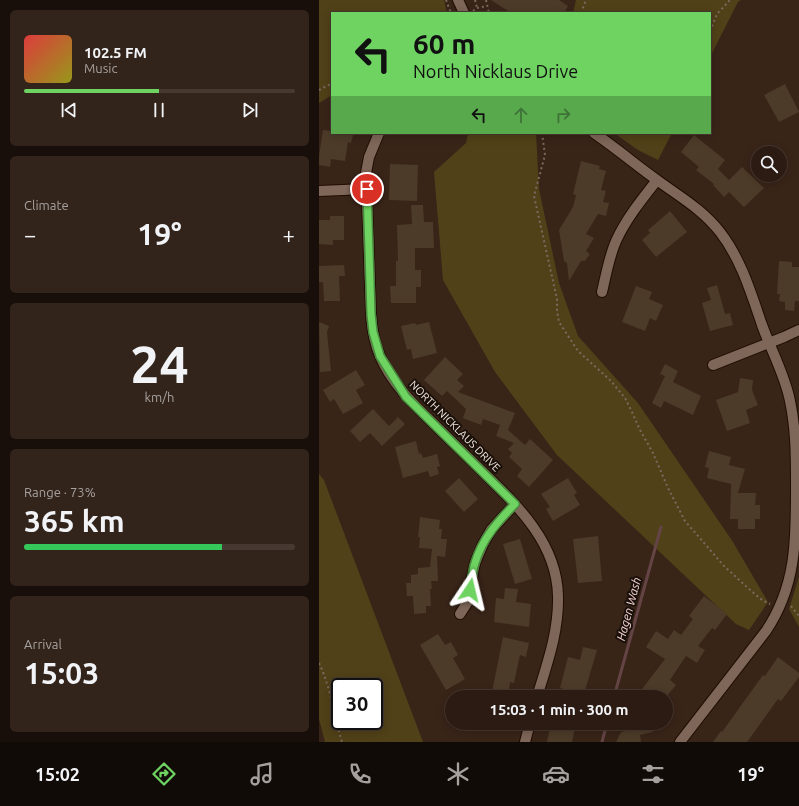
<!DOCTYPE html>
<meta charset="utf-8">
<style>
:root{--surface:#2b1b12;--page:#33241b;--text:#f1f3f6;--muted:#a6a19f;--line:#473932;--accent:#6ed360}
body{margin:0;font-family:Ubuntu,sans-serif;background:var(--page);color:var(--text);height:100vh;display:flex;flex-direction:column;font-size:15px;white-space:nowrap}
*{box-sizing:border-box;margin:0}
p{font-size:13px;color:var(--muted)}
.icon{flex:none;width:22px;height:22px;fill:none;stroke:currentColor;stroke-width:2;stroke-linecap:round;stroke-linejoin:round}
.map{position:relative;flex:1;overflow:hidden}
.sheet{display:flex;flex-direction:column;gap:10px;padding:10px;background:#180f0a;width:319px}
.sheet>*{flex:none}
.guide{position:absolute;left:12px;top:12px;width:380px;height:122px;border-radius:0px;box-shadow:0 2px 10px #0003,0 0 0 1px var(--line);background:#6ed360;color:#111;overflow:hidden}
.fabs{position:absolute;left:432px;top:146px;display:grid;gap:8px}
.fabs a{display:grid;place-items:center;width:36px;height:36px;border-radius:50%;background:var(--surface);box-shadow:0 2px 10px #0003,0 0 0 1px var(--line);font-size:20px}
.speed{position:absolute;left:12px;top:678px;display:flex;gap:8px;font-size:20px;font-weight:700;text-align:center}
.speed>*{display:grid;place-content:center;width:52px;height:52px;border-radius:50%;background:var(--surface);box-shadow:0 2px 10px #0003,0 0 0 1px var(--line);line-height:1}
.speed .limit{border:2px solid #111;border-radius:6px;background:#fff;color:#111}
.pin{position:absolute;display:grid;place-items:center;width:34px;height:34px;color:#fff;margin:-17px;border:2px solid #fff;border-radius:50%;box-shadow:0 1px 4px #0007}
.me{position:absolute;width:44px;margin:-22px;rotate:10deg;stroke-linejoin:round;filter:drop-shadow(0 0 3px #0008)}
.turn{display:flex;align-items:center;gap:14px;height:84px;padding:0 16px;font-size:18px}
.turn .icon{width:52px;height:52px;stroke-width:2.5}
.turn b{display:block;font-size:28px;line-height:34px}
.lanes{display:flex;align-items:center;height:38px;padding:0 16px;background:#0003;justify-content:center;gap:20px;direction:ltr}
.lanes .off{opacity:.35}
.big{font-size:30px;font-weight:700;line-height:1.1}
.sheet .widget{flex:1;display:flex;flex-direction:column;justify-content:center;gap:6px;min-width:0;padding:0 14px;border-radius:6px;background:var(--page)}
.sheet .dial{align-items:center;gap:0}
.dial b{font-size:52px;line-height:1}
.song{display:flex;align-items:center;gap:12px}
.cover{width:48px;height:48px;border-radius:6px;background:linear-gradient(135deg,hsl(0 70% 55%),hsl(60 70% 35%))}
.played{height:4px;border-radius:2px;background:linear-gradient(90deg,var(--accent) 50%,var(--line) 50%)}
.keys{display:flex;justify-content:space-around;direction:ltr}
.heat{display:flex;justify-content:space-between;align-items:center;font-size:22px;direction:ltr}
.charge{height:6px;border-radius:3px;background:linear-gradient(90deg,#34c759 73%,var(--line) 0)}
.trip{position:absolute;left:126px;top:690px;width:228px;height:40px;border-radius:20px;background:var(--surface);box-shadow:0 2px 10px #0003,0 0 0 1px var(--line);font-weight:700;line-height:40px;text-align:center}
.tabs{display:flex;height:64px;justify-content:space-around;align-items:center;background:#110b07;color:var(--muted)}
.tabs .icon{width:28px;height:28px}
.tabs .active{color:var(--accent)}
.tabs b{font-size:18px;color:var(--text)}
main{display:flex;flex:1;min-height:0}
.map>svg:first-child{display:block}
.green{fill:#514118;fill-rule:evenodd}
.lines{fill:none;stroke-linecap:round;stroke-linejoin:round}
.stream{stroke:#654446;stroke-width:3}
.building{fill:#4c3b28}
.minor-casing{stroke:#1f0d03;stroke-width:12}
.path{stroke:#7c695f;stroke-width:2;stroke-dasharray:2 3;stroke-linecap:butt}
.minor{stroke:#7e6658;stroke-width:10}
.route-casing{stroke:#48893e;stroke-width:10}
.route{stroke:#6ed360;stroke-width:7}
.labels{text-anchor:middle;stroke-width:4;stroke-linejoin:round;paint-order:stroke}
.street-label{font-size:11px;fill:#f3e4dc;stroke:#19100a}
.water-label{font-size:12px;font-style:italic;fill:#f9d4d6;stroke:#19100a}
</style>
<main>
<section class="sheet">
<div class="widget">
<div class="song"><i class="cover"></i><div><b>102.5 FM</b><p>Music</p></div></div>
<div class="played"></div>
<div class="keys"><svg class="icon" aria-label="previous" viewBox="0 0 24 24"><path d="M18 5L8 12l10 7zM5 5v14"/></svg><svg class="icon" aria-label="pause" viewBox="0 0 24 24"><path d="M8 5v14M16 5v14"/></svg><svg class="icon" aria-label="next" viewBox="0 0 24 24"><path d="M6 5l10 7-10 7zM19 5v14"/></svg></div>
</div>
<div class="widget"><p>Climate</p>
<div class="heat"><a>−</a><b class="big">19°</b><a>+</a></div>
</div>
<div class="widget dial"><b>24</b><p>km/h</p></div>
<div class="widget"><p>Range · 73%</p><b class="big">365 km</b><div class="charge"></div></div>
<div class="widget"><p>Arrival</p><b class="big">15:03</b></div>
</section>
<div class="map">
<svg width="480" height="742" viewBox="0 0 480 742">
<rect width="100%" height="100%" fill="#392418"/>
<path class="green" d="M0 0H125L128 13H13V95L0 103Z
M257 0H422L419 2 391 57V13H254Z
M149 133H217L220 189 240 283 259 336 319 403 414 542 449 602 430 630 417 624 238 455 176 372 124 280 115 172 147 143Z
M295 133H353L339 160 319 150Z
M0 474 5 480 104 742H6L0 719ZM21 687H55V721H21Z
M480 577V627L470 609Z"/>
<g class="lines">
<path class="stream" d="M295 697 342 527
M283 742 288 723"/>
</g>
<path class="building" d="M172 0H240L249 6 245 13H192Z
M466 84 480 112 460 122 445 95Z
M4 130 13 131V133L34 135 32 143 29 142 26 161 12 159 11 167 0 165V156Z
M375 135 406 160 399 169 410 180 423 167 445 188 425 207 410 192 405 197 394 185 395 184 377 170 380 167 362 152Z
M262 161 281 166 280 169 287 171 282 190 287 191 284 202 290 203 287 216 279 214 267 234 275 238 267 251 271 254 266 261H262L250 281 248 263 245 261 240 230 254 207 257 195 254 194Z
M71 164 99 165 98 201 70 200Z
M92 205H104L105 222H114L115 248H96V270H102V287H97V303H72L71 286H77V261H79L78 225 93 224Z
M351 211 368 232 337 257 323 240 331 233 329 230Z
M11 216H25V240H14V245L0 244V220H11Z
M460 261 473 262V267H480V301H476L475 311 466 310V302L460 301 461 294H458Z
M25 265 26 276H20L21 301H5L4 282H0V266Z
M398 285 406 314 411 313 414 325 391 331 383 303 392 300 388 288Z
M317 286 333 292 330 299 344 305 337 321 331 318 326 331 303 322Z
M0 322 10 326 8 332 12 371 1 372Z
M110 322 118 353 94 359 92 349 88 350 82 326 96 323 97 325Z
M126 357 144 374 138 380 145 386 139 392 196 413 189 430 206 445 211 439 234 460 210 487 198 476 203 469 190 457 193 453 189 449 195 443 177 436 181 425 164 419 162 425 144 418 147 409 128 391 123 396 105 380Z
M346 364 359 371 354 382 382 396 374 415 345 401 342 408 333 403 346 376 341 374Z
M37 370 46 385 37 390 44 403 24 414 15 399 11 402 4 390Z
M421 378 434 380 433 390 439 405 427 410 431 423 408 431 397 400 419 392Z
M54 409 70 426 79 417 86 424 63 446 51 433 41 442 31 431Z
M97 441 100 454 102 453 104 458 118 454 121 466 118 467 120 474 111 477 109 471 84 478 76 447Z
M390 451 412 457 410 465 426 469 419 493H437L436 505H441V519H436V529H419V519H411L412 484 388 478 390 468 386 467Z
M140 478 159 499 145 512 126 491Z
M249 478 258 493 255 495 261 505 234 521 227 509 231 507 222 494Z
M101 517 121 520 120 529H123L122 539H128L126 557 118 556 119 581H112L113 589H111L112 606H107V613L95 614 94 596H88L87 583H92V575L99 574V568L111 567 113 549 100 548 101 537H99Z
M279 536 283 581 259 583 254 539Z
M201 539 213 579 196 584 184 544Z
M186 588 199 589 197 602 212 604 210 627 175 622 177 598 185 599Z
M385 596 408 614 396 630 393 628 379 646 386 650 378 663 367 656 351 680 357 685 347 697H325L320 693 346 659 327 647 337 631 349 639 355 630 362 635 374 619 370 616Z
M119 634 126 645 132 642 139 655 134 658 146 679 127 690 101 645Z
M184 637 210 643 207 657 201 655 195 683 191 682 189 697H172Z
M264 647 278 650 265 694 241 688 249 657 261 660Z
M459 657 480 673V677L462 701 459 699 428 742H394L402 731 403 732 444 675 446 676Z
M232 723H257L253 742H228Z
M317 723H338L333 732 321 735 322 742H297L302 732 307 731 310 725Z"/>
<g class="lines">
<defs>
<path id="minor" d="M139 0 145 13
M60 133 50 157 47 173 52 314C53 328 55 343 61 356 72 382 92 402 113 422 130 439 148 456 165 473 200 507 238 544 239 596 240 631 228 664 218 697
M275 133C297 148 317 165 338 180 361 197 383 209 401 232 422 259 432 293 443 325 452 350 466 375 471 401 477 429 477 457 477 485 477 538 478 585 447 631L361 742
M0 191 47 189
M283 292C287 275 290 257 297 241 307 219 323 199 338 180
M394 365 465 337 480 330
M141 614 148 603 156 563 164 544 172 530 196 504
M206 742 211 723"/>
</defs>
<use href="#minor" class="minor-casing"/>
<path class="path" d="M127 0 132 13
M156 0 158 8
M167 0 170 13
M154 11 158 8 168 6
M262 13 267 0
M391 31 398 14 411 0
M0 90 13 83
M223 133 226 155 215 196 238 299V311L240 322 259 351 291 380 306 398 313 412 321 430 334 453 349 488 366 521 405 566 430 589 443 600 451 604
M472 606 480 616
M0 663C12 688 15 716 23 742"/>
<use href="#minor" class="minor"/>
</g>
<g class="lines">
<defs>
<path id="route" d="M48 189 52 314 54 332 61 356 87 397 196 504C179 521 163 539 156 563 153 571 153 581 151 590"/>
</defs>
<use href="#route" class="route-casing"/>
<use href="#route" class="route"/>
</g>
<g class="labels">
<g class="street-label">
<text transform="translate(136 426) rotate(45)" y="4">NORTH NICKLAUS DRIVE</text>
</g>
<g class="water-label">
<text transform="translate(310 609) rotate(-75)" y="4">Hagen Wash</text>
</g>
</g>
</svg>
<div class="fabs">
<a><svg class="icon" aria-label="search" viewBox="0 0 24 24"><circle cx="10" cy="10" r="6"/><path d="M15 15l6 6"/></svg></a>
</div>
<div class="speed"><div class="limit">30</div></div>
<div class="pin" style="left:48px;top:189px;background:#d93025"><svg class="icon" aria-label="arrive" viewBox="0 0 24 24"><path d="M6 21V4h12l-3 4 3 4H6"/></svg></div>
<svg class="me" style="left:151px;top:590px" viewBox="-20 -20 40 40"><path d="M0-17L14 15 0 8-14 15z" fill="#6ed360" stroke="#fff" stroke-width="4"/></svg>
<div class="trip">15:03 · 1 min · 300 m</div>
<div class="guide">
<div class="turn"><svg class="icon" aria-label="left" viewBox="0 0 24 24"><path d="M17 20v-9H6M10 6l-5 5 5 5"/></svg><div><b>60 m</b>North Nicklaus Drive</div></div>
<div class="lanes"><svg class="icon" aria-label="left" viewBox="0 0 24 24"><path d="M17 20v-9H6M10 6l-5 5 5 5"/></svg><svg class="icon off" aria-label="ahead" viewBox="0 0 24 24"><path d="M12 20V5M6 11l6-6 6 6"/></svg><svg class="icon off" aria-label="right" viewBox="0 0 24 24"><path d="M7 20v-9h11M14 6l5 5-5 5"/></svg></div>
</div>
</div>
</main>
<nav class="tabs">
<b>15:02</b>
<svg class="icon active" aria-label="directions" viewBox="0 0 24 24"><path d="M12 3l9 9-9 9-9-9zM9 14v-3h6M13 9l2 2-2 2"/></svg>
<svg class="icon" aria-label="music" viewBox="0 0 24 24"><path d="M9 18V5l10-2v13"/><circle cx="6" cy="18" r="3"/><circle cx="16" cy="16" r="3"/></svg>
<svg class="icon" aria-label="phone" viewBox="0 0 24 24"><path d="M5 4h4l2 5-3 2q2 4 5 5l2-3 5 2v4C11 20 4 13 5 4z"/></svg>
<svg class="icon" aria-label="climate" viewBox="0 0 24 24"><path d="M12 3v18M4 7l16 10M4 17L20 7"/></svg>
<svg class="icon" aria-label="car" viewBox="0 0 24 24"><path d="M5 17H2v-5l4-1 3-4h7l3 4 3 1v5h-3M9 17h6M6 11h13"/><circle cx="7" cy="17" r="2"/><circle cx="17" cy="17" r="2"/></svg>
<svg class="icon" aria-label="filters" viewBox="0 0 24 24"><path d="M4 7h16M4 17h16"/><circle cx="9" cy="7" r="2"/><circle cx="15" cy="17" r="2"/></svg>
<b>19°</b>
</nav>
